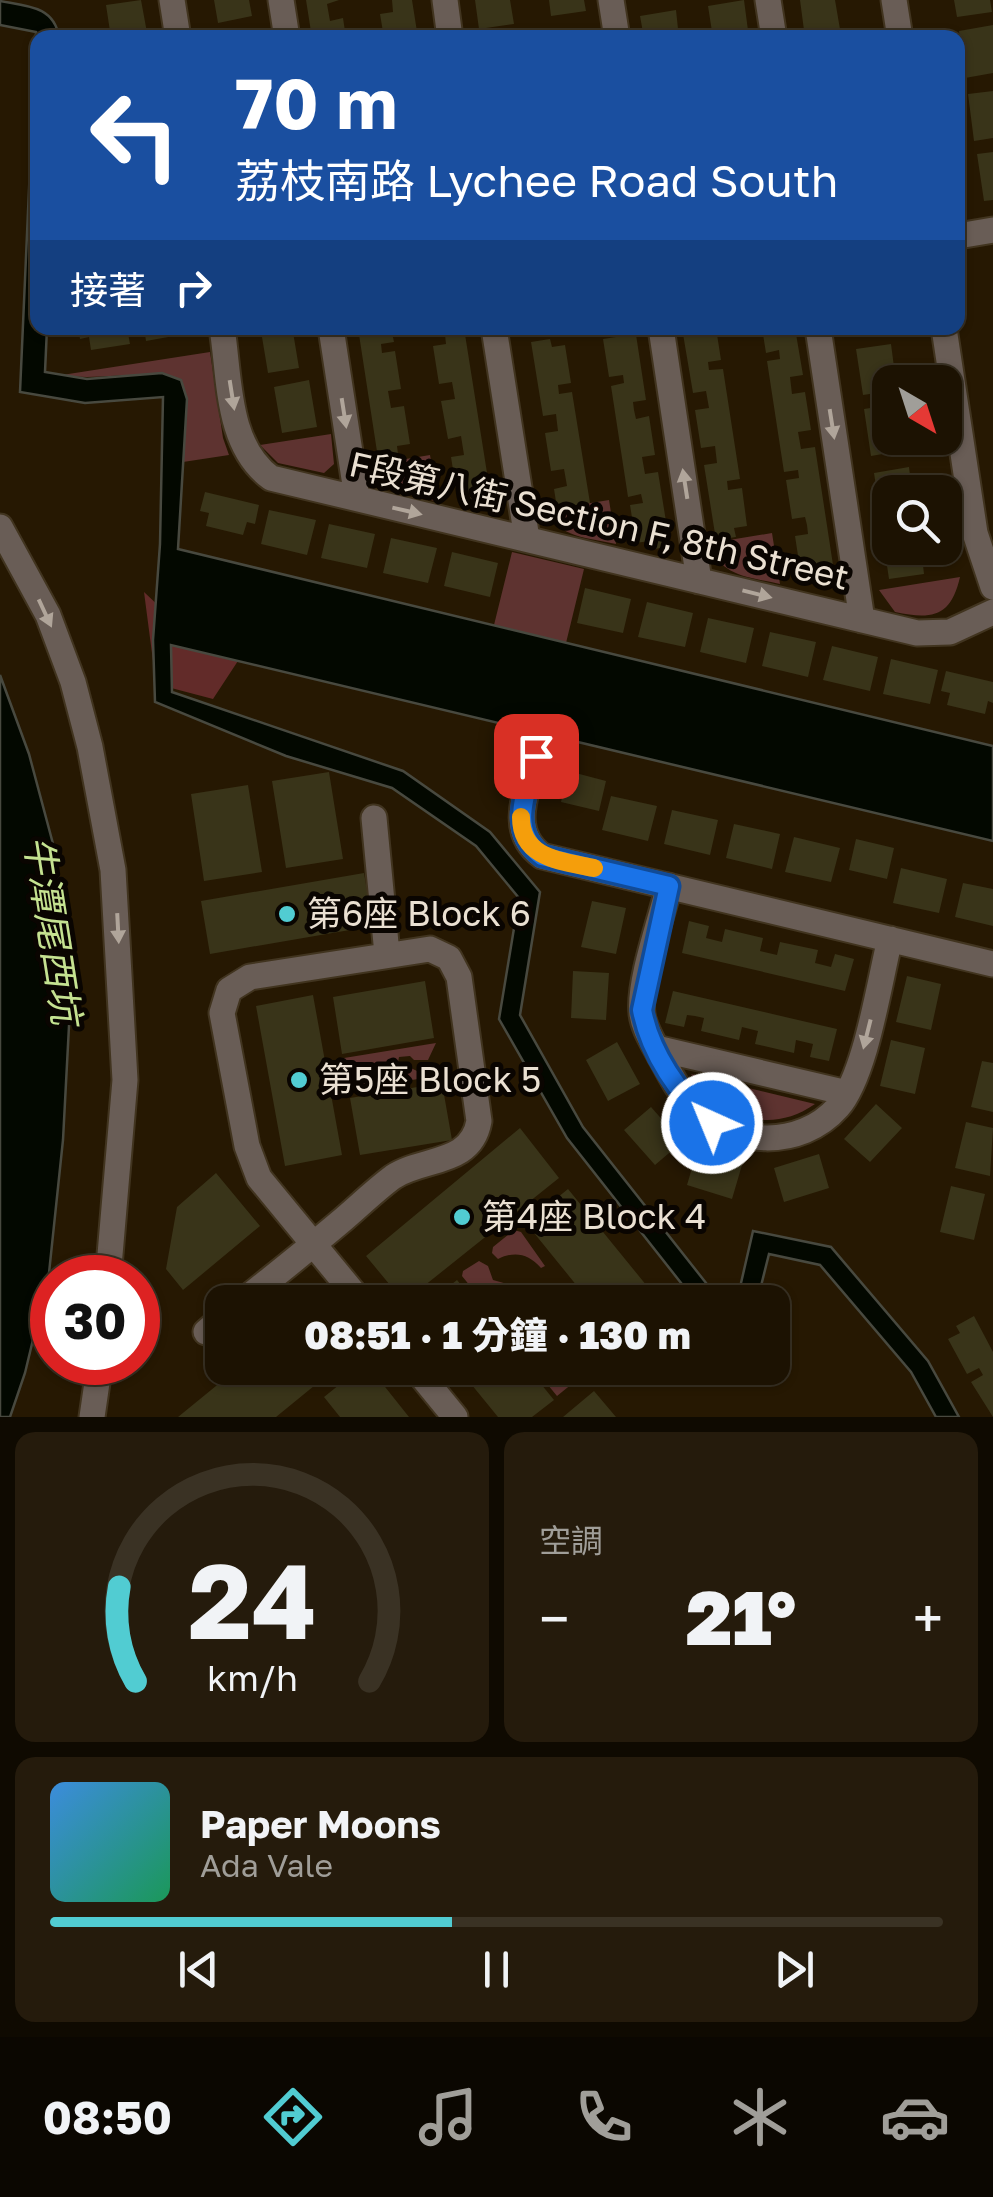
<!DOCTYPE html>
<html lang="zh-TW">
<meta charset="utf-8">
<style>
:root{--surface:#1c1202;--page:#251b0c;--text:#f1f3f6;--muted:#a09e99;--line:#3a3224;--accent:#51ccd2}
body{margin:0;font-family:"Golos Text","Noto Sans TC",sans-serif;background:var(--page);color:var(--text);height:100vh;display:flex;flex-direction:column;font-size:38px;white-space:nowrap}
*{box-sizing:border-box;margin:0}
p{font-size:32px;color:var(--muted)}
.icon{flex:none;width:55px;height:55px;fill:none;stroke:currentColor;stroke-width:2;stroke-linecap:round;stroke-linejoin:round}
.map{position:relative;height:1417px;overflow:hidden}
.sheet{display:flex;flex-direction:column;gap:15px;padding:15px;background:#0f0a01;flex:1}
.sheet>*{flex:none}
.top-card{position:absolute;left:30px;top:30px;width:935px;height:305px;border-radius:20px;box-shadow:0 2px 8px #0004,0 0 0 2px var(--line);background:#1a4fa0;color:#fff;overflow:hidden}
.needle{width:65px;rotate:141deg}
.controls{position:absolute;left:872px;top:365px;display:grid;gap:20px}
.controls a{display:grid;place-items:center;width:90px;height:90px;border-radius:20px;background:var(--surface);box-shadow:0 2px 8px #0004,0 0 0 2px var(--line);font-size:50px}
.speed{position:absolute;left:30px;top:1255px;display:flex;gap:20px;font-size:50px;font-weight:700;text-align:center}
.speed>*{display:grid;place-content:center;width:130px;height:130px;border-radius:50%;background:var(--surface);box-shadow:0 2px 8px #0004,0 0 0 2px var(--line);line-height:1}
.speed .limit{border:15px solid #d22;background:#fff;color:#111}
.pin{position:absolute;display:grid;place-items:center;width:85px;height:85px;color:#fff;margin:-42px;border-radius:20px;box-shadow:0 5px 15px #0006}
.me{position:absolute;width:110px;margin:-55px;rotate:316deg;stroke-linejoin:round;filter:drop-shadow(0 0 8px #0008)}
.turn{display:flex;align-items:center;gap:35px;height:210px;padding:0 40px;font-size:45px}
.turn .icon{width:130px;height:130px;stroke-width:2.5}
.turn b{display:block;font-size:70px;line-height:85px}
.then{display:flex;align-items:center;height:95px;padding:0 40px;background:#0003;gap:20px;font-size:38px}
.big{font-size:75px;font-weight:800;line-height:1.1}
.sheet .tile{flex:1;display:flex;flex-direction:column;justify-content:center;gap:15px;min-width:0;padding:0 35px;border-radius:20px;background:var(--page)}
.sheet .dial{align-items:center;gap:0}
.dial svg{height:260px;overflow:visible;fill:none;stroke:var(--line);stroke-width:7;stroke-linecap:round;text-anchor:middle}
.dial text{fill:var(--text);stroke:none}
.song{display:flex;align-items:center;gap:30px}
.cover{width:120px;height:120px;border-radius:15px;background:linear-gradient(135deg,hsl(210 70% 55%),hsl(150 70% 35%))}
.played{height:10px;border-radius:5px;background:linear-gradient(90deg,var(--accent) 45%,var(--line) 45%)}
.keys{display:flex;justify-content:space-around;direction:ltr}
.heat{display:flex;justify-content:space-between;align-items:center;font-size:55px;direction:ltr}
.sheet .tiles{flex:1;display:grid;gap:15px;grid-template-columns:1fr 1fr}
.tile:last-child{grid-column:span 2}
.trip{position:absolute;left:205px;top:1285px;width:585px;height:100px;border-radius:20px;background:var(--surface);box-shadow:0 2px 8px #0004,0 0 0 2px var(--line);font-weight:800;line-height:100px;text-align:center}
.tab-bar{display:flex;height:160px;justify-content:space-around;align-items:center;background:#0b0701;color:var(--muted)}
.tab-bar .icon{width:70px;height:70px}
.tab-bar .current{color:var(--accent)}
.tab-bar b{font-size:45px;color:var(--text)}
.map>svg:first-child{display:block}
.green{fill:#5e3330}
.forest{fill:#622b29}
.water{fill:#030800;stroke:#48493f;stroke-width:2.5}
.building{fill:#393419}
.lines{fill:none;stroke-linecap:round;stroke-linejoin:round}
.minor-casing{stroke:#41341f;stroke-width:29}
.minor{stroke:#695d56;stroke-width:25}
.oneway{fill:#b0a59a}
.route-casing{stroke:#114b97;stroke-width:25}
.route{stroke:#1a73e8;stroke-width:18}
.slow{stroke:#f59e0b;stroke-width:18}
.poi-dot{fill:#51ccd2;stroke:#0a0501;stroke-width:4}
.labels{text-anchor:middle;stroke-width:10;stroke-linejoin:round;paint-order:stroke}
.street-label{font-size:35px;fill:#eae0d2;stroke:#0a0501}
.poi-label{font-size:35px;fill:#eae0d2;stroke:#0a0501;text-anchor:start}
.water-label{font-size:38px;font-style:italic;fill:#c5e291;stroke:#0a0501}
</style>
<div class="map">
<svg width="993" height="1417" viewBox="0 0 993 1417">
<rect width="100%" height="100%" fill="#261802"/>
<path class="green" d="M210 352 223 438 229 455 183 462 187 400 181 380C143 367 101 382 62 375Z
M331 434 334 464 324 473 278 463 260 445Z
M430 455 438 502 385 487 370 465Z
M609 500 616 544C590 538 557 538 548 510Z
M772 533 780 584C751 577 718 577 711 543Z
M512 552 584 569 566 643 494 625Z
M960 577C951 617 932 620 895 612L879 590Z
M436 1043 428 1060H414L410 1056 399 1057 398 1062 381 1067 356 1063 351 1068H346L344 1058Z
M405 1065 419 1072 436 1066 439 1076 350 1089 348 1079 360 1073 389 1076Z
M691 1074 815 1104C769 1136 720 1117 691 1074Z
M514 1230 521 1232 545 1266 541 1268C528 1253 514 1251 498 1259L492 1253 493 1247Z
M479 1261 488 1266 493 1280 521 1288 523 1291 513 1302H483L462 1276 463 1271Z
M534 1368H574L578 1379 557 1396Z"/>
<path class="forest" d="M144 592 182 628 253 638 213 699 156 684Z"/>
<path class="water" d="M0 1C27 6 54 6 59 37L38 38V328H47L45 372 87 379 162 373 181 380 187 399 178 549 993 746V841L171 645 172 692 403 771 490 832 540 892 520 1015 583 1127 710 1288 738 1296 753 1231 831 1247 928 1361 959 1417H936L911 1372 820 1265 769 1254 757 1302H696L567 1138 499 1019 519 898 476 846 392 788 286 756 155 702 153 640 160 544 163 397 85 403 20 392 36 32 0 25Z
M0 675 29 754 56 855 70 1007 63 1140 49 1273 25 1373 10 1417H0Z"/>
<path class="building" d="M141 0 148 38H111L106 5Z
M214 0H249L252 16 218 23Z
M306 0H339L327 4 330 21 343 18 346 38H312Z
M392 0H412L418 38H384L380 14 393 12Z
M475 0H510L514 24 479 29Z
M549 0H584L586 11 551 16Z
M744 0 749 38H713L708 6Z
M800 0H835L841 35 805 38Z
M954 0H990L992 12 957 17Z
M676 10 679 38H644L640 16Z
M993 25V73L965 78 959 31Z
M589 28 590 38H554V33Z
M993 91V138L974 141 968 94Z
M993 152V200L984 201 977 154Z
M78 328H127L130 344 91 350 89 337 80 339Z
M144 328H184L185 334 146 341Z
M358 328H391L394 342 381 344 382 353 395 351 401 389 388 391 391 408 404 406 410 444 397 446 398 454 378 458Z
M430 328H464L491 498 471 501 470 493 457 495 451 457 464 455 461 436 448 439 441 401 455 399 452 382 439 384 433 346 446 344 445 335 432 337Z
M615 328H635L646 400 633 402 634 410 636 419 649 416 655 455 642 457 645 474 658 472 670 546 650 550 649 541 636 543 630 505 643 503 641 494 628 497 611 386 624 383 623 375 609 377 603 339 616 337Z
M682 328H716L721 360 708 362 709 370 723 369 740 479 727 481 728 490 742 488 747 526 734 528 736 537 716 540 704 465 717 463 715 446 701 448 695 410 709 408 706 391 693 393Z
M762 328H795L803 375 790 377 792 394 805 392 811 430 798 432 801 449 815 447 835 578 816 581 814 573 801 575 795 536 808 534 807 525 805 517 792 519 786 480 799 478 798 470 784 472 767 361 780 359 779 350 766 353Z
M293 332 299 368 268 373 262 337Z
M550 339 552 347 565 345 571 383 558 385 559 394 572 392 590 503 557 508 554 489 567 486 564 469 551 471 545 433 558 431 557 423 556 414 543 416 531 342Z
M891 344 896 382H890V391L863 395 856 349Z
M309 380 317 427 282 433 274 387Z
M890 405V438H904L906 450 871 456 864 409Z
M909 467 912 492H890V518L881 519 874 473Z
M205 492 259 505 255 524 247 522 243 535 206 526 209 513 200 511Z
M269 510 316 520 307 555 261 544Z
M329 524 375 534 367 568 321 558Z
M890 531V548H921L924 574 889 579 882 532Z
M391 538 437 548 428 583 383 573Z
M452 552 498 563 490 597 444 586Z
M585 588 631 599 623 633 577 623Z
M647 602 693 613 685 647 638 637Z
M708 618 754 628 746 663 700 652Z
M770 632 816 642 808 677 762 666Z
M832 646 878 657 870 691 823 680Z
M891 659 938 670 930 704 883 694Z
M946 671 993 682V703L988 701 985 714 947 705 950 693 941 691Z
M568 771 606 781 599 811 561 802Z
M329 772 343 859 286 868 272 781Z
M248 785 262 872 204 881 191 794Z
M611 796 657 806 648 841 602 830Z
M672 810 718 820 710 855 664 844Z
M734 824 780 834 772 869 726 858Z
M794 837 840 848 831 882 785 872Z
M856 839 894 848 887 879 849 870Z
M901 868 947 879 939 913 893 903Z
M364 873 373 926 210 954 201 901Z
M963 883 993 889V926L955 917Z
M592 901 626 908 616 954 581 947Z
M689 921 709 926 706 938 722 942 725 929 763 938 760 951 777 955 780 942 818 950 815 963 831 967 835 954 854 959 845 991 682 953Z
M573 971 609 973 606 1020 571 1018Z
M907 976 941 984 931 1030 896 1022Z
M425 981 434 1038 342 1054 333 997Z
M673 991 837 1029 829 1061 810 1057 813 1044 796 1040 794 1053 755 1044 758 1031 742 1027 739 1040 701 1031 704 1018 695 1016 687 1015 684 1027 665 1023Z
M313 995 342 1155 285 1166 256 1006Z
M891 1040 925 1048 915 1094 880 1086Z
M617 1042 640 1084 608 1101 586 1060Z
M982 1061 993 1063V1112L971 1107Z
M442 1083 452 1140 360 1155 350 1098Z
M876 1104 902 1128 870 1162 844 1139Z
M651 1107 682 1142 655 1165 624 1130Z
M966 1122 993 1128 990 1176 955 1168Z
M520 1128 559 1178 404 1302 366 1256Z
M697 1151 742 1165 732 1199 687 1185Z
M819 1154 829 1188 784 1202 774 1168Z
M216 1173 260 1226 183 1290 166 1269 177 1207Z
M951 1186 985 1194 974 1240 940 1232Z
M568 1189 660 1302H590L526 1223Z
M457 1280 475 1302H429Z
M974 1316 993 1352V1417L971 1382 983 1375 979 1368 967 1374 948 1339 960 1333 956 1326Z
M238 1368H336L276 1417H178Z
M360 1368H370L409 1417H340L324 1397Z
M458 1368H528L554 1400 532 1417H498Z
M594 1391 616 1417H563Z"/>
<g class="lines">
<defs>
<path id="minor" d="M172 0 178 38
M281 0 287 38
M445 0 450 38
M611 0 617 38
M768 0 774 38
M894 0 900 38
M958 236 993 230
M222 328C230 378 226 445 271 478L917 633 950 632 993 612
M331 328 357 498
M494 328 527 539
M661 328 699 581
M818 328 862 620
M944 328 975 533 993 587
M0 527 48 615 73 682 90 747 113 870 125 1080 108 1278
M536 756C527 791 507 831 542 856L993 964
M374 818 387 954
M669 886C661 919 638 983 642 1014 644 1029 653 1042 660 1056 670 1073 679 1093 693 1108 732 1146 800 1150 838 1107 866 1075 879 983 890 939
M656 1048 847 1093
M242 1302C274 1276 307 1250 339 1223 357 1208 374 1191 393 1177 423 1157 471 1166 479 1121L459 977 449 958 430 949 250 977 229 990 222 1013 247 1146 259 1178 361 1302
M206 1332 222 1318
M415 1368 455 1417
M92 1417 100 1362"/>
</defs>
<use href="#minor" class="minor-casing"/>
<use href="#minor" class="minor"/>
</g>
<defs><path id="oneway-solid" d="M-6-.8H1V-3.2L6.5 0L1 3.2V.8H-6Z" transform="scale(2.5)"/></defs>
<g class="oneway">
<use href="#oneway-solid" transform="translate(232 395) rotate(81)"/>
<use href="#oneway-solid" transform="translate(344 413) rotate(81)"/>
<use href="#oneway-solid" transform="translate(832 424) rotate(81)"/>
<use href="#oneway-solid" transform="translate(685 484) rotate(-99)"/>
<use href="#oneway-solid" transform="translate(407 511) rotate(13)"/>
<use href="#oneway-solid" transform="translate(757 594) rotate(14)"/>
<use href="#oneway-solid" transform="translate(45 613) rotate(65)"/>
<use href="#oneway-solid" transform="translate(118 928) rotate(87)"/>
<use href="#oneway-solid" transform="translate(867 1034) rotate(104)"/>
</g>
<g class="lines">
<defs>
<path id="route" d="M536 756C527 791 507 830 542 856L669 886 642 1010C650 1052 679 1096 712 1123"/>
</defs>
<use href="#route" class="route-casing"/>
<use href="#route" class="route"/>
<path class="slow" d="M521 817C521 859 562 861 594 868"/>
</g>
<g class="poi-dot">
<circle cx="287" cy="914" r="10"/>
<circle cx="299" cy="1080" r="10"/>
<circle cx="462" cy="1217" r="10"/>
</g>
<g class="labels">
<g class="street-label">
<text transform="translate(599 521) rotate(13)" y="12">F段第八街 Section F, 8th Street</text>
</g>
<g class="poi-label">
<text x="307" y="926">第6座 Block 6</text>
<text x="319" y="1092">第5座 Block 5</text>
<text x="482" y="1229">第4座 Block 4</text>
</g>
<g class="water-label">
<text transform="translate(52 930) rotate(81)" y="13">牛潭尾西坑</text>
</g>
</g>
</svg>
<div class="controls">
<a><svg class="needle" viewBox="-14 -14 28 28"><path d="M0-13l5 13h-10z" fill="#e53935"/><path d="M0 13l5-13h-10z" fill="#a09e99"/></svg></a>
<a><svg class="icon" aria-label="search" viewBox="0 0 24 24"><circle cx="10" cy="10" r="6"/><path d="M15 15l6 6"/></svg></a>
</div>
<div class="speed"><div class="limit">30</div></div>
<div class="pin" style="left:536px;top:756px;background:#d93025"><svg class="icon" aria-label="arrive" viewBox="0 0 24 24"><path d="M6 21V4h12l-3 4 3 4H6"/></svg></div>
<svg class="me" style="left:712px;top:1123px" viewBox="-20 -20 40 40"><circle r="17" fill="#1a73e8" stroke="#fff" stroke-width="3"/><path d="M0-11L8 9 0 5-8 9z" fill="#fff"/></svg>
<div class="trip">08:51 · 1 分鐘 · 130 m</div>
<div class="top-card">
<div class="turn"><svg class="icon" aria-label="left" viewBox="0 0 24 24"><path d="M17 20v-9H6M10 6l-5 5 5 5"/></svg><div><b>70 m</b>荔枝南路 Lychee Road South</div></div>
<div class="then">接著<svg class="icon" aria-label="right" viewBox="0 0 24 24"><path d="M7 20v-9h11M14 6l5 5-5 5"/></svg></div>
</div>
</div>
<section class="sheet">
<div class="tiles">
<div class="tile dial"><svg viewBox="0 0 100 80">
<path d="M14 69A42 42 0 1 1 86 69"/>
<path d="M14 69A42 42 0 0 1 9 40" stroke="#51ccd2"/>
<text x="50" y="56" font-size="32" font-weight="700">24</text>
<text x="50" y="72" font-size="11">km/h</text>
</svg></div>
<div class="tile"><p>空調</p>
<div class="heat"><a>−</a><b class="big">21°</b><a>+</a></div>
</div>
<div class="tile">
<div class="song"><i class="cover"></i><div><b>Paper Moons</b><p>Ada Vale</p></div></div>
<div class="played"></div>
<div class="keys"><svg class="icon" aria-label="previous" viewBox="0 0 24 24"><path d="M18 5L8 12l10 7zM5 5v14"/></svg><svg class="icon" aria-label="pause" viewBox="0 0 24 24"><path d="M8 5v14M16 5v14"/></svg><svg class="icon" aria-label="next" viewBox="0 0 24 24"><path d="M6 5l10 7-10 7zM19 5v14"/></svg></div>
</div>
</div>
</section>
<nav class="tab-bar">
<b>08:50</b>
<svg class="icon current" aria-label="directions" viewBox="0 0 24 24"><path d="M12 3l9 9-9 9-9-9zM9 14v-3h6M13 9l2 2-2 2"/></svg>
<svg class="icon" aria-label="music" viewBox="0 0 24 24"><path d="M9 18V5l10-2v13"/><circle cx="6" cy="18" r="3"/><circle cx="16" cy="16" r="3"/></svg>
<svg class="icon" aria-label="phone" viewBox="0 0 24 24"><path d="M5 4h4l2 5-3 2q2 4 5 5l2-3 5 2v4C11 20 4 13 5 4z"/></svg>
<svg class="icon" aria-label="climate" viewBox="0 0 24 24"><path d="M12 3v18M4 7l16 10M4 17L20 7"/></svg>
<svg class="icon" aria-label="car" viewBox="0 0 24 24"><path d="M5 17H2v-5l4-1 3-4h7l3 4 3 1v5h-3M9 17h6M6 11h13"/><circle cx="7" cy="17" r="2"/><circle cx="17" cy="17" r="2"/></svg>
</nav>
